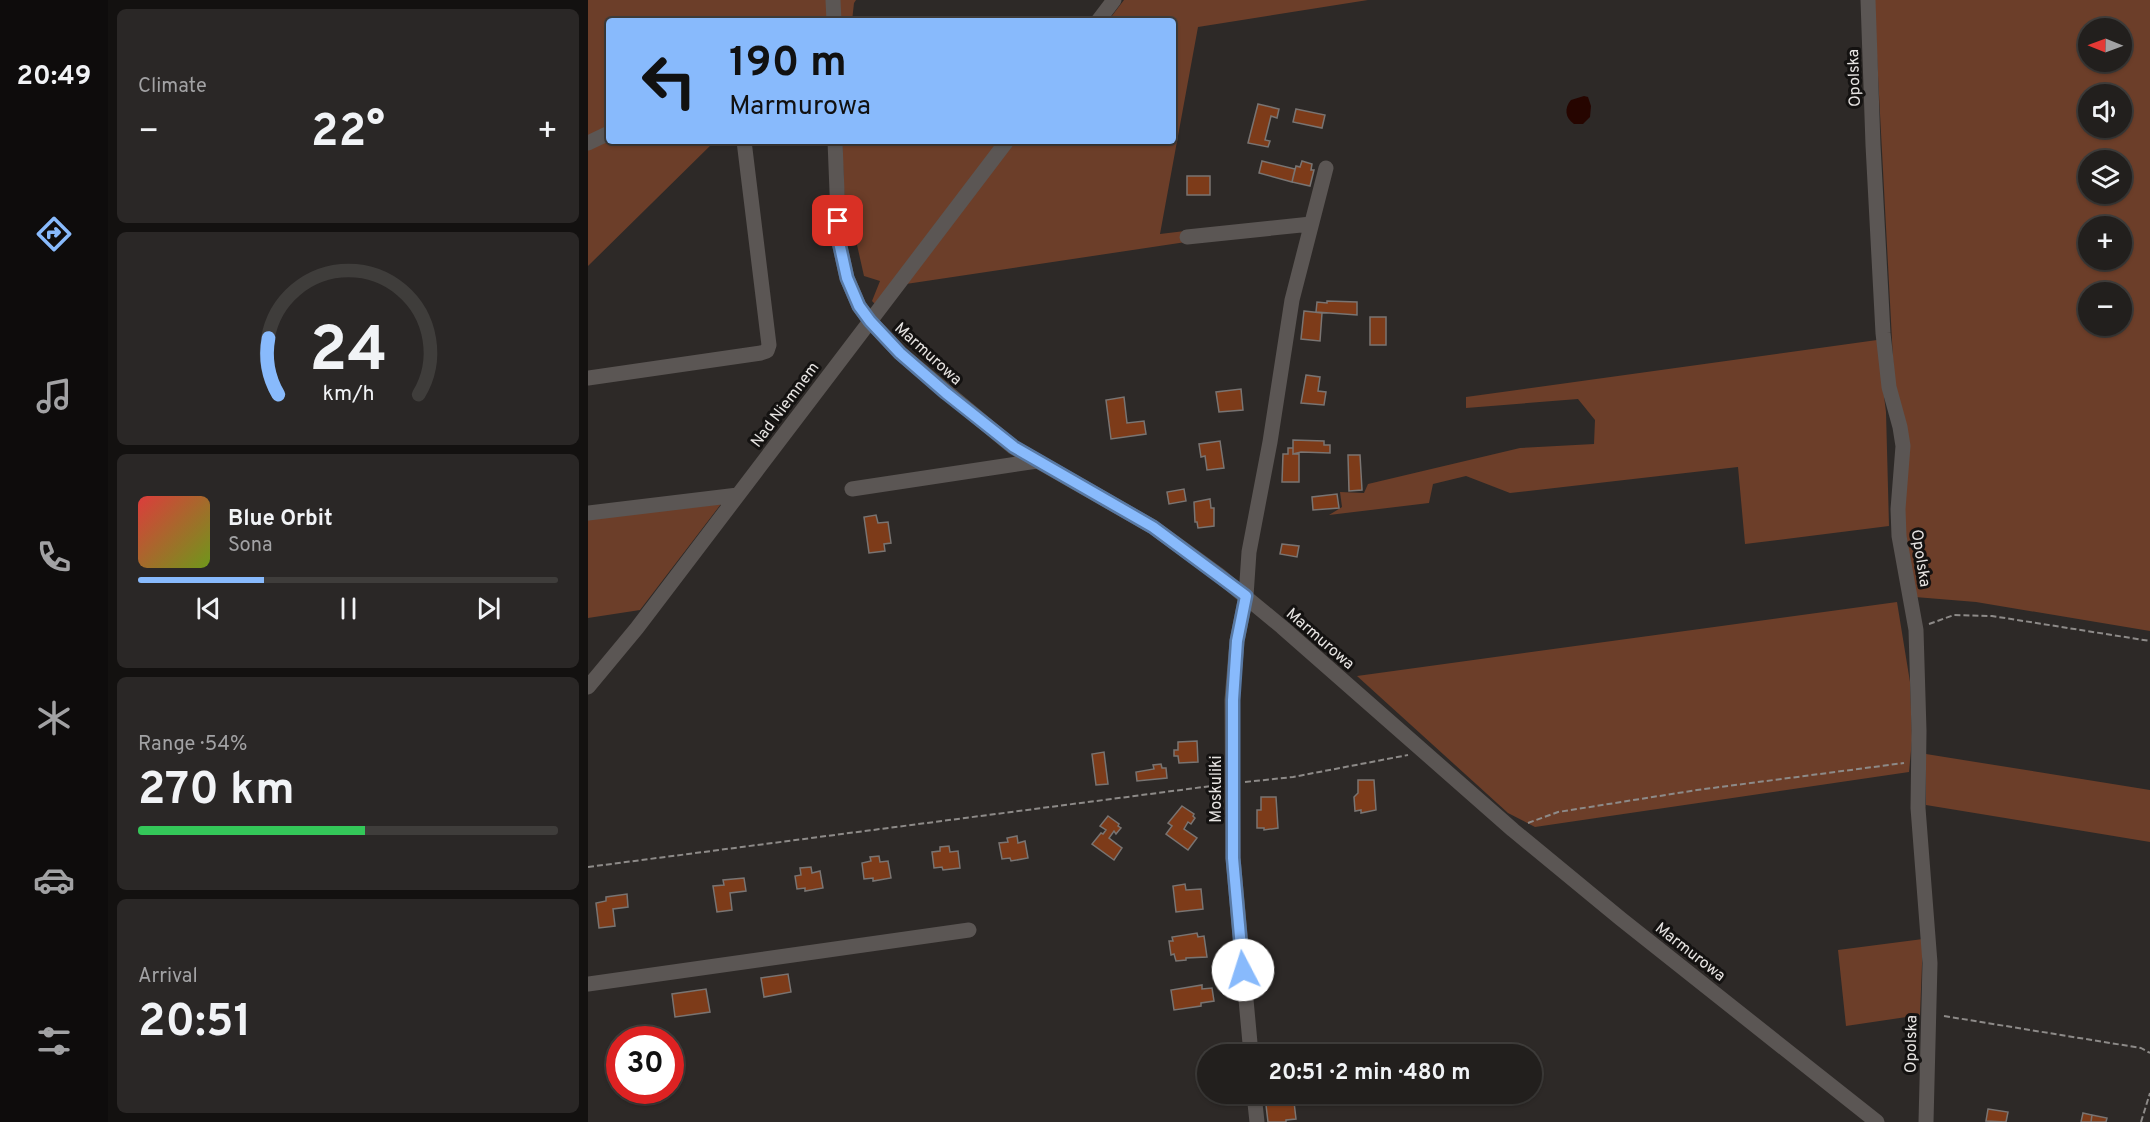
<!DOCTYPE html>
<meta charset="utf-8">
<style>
:root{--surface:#221f1d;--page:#2a2726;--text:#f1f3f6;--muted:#a2a2a4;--line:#3f3d3b;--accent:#88bafc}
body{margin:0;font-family:Overpass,sans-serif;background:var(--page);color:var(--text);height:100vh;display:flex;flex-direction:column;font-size:22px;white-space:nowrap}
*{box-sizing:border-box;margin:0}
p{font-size:20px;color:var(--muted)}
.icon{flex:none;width:33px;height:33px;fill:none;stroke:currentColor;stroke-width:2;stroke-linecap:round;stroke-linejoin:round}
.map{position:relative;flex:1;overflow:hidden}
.drawer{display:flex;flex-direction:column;gap:9px;padding:9px;background:#131110;width:480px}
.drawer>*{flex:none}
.top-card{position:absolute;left:18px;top:18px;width:570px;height:126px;border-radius:6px;box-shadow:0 2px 4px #0004,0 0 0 2px var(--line);background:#88bafc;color:#111;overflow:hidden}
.needle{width:39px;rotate:271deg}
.controls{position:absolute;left:1490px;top:18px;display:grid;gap:12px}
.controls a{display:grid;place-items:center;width:54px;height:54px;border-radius:50%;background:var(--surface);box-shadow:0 2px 4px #0004,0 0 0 2px var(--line);font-size:30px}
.speed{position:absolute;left:18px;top:1026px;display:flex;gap:12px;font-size:30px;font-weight:700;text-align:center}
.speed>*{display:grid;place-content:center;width:78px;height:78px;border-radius:50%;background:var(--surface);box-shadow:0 2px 4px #0004,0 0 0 2px var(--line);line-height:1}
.speed .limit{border:9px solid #d22;background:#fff;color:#111}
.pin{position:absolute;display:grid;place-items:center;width:51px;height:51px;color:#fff;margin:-26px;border-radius:12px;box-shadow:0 3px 9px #0006}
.me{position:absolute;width:66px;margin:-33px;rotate:355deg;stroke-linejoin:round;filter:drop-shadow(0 0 4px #0008)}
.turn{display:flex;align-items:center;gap:21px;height:126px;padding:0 24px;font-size:27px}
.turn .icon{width:78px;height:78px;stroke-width:2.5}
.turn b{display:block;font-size:42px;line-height:51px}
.big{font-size:45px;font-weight:700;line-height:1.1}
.drawer .tile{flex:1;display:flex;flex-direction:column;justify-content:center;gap:9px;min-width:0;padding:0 21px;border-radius:9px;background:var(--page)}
.drawer .dial{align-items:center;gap:0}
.dial svg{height:156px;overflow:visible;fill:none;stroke:var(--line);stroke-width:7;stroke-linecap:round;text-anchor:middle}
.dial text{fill:var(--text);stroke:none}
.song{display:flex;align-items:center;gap:18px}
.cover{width:72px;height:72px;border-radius:9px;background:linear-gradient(135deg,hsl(0 70% 55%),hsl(80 70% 35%))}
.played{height:6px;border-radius:3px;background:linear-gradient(90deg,var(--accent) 30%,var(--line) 30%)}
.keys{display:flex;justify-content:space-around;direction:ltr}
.heat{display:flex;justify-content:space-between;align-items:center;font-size:33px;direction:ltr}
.charge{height:9px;border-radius:4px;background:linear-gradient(90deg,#34c759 54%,var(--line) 0)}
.trip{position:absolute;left:609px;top:1044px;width:345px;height:60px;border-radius:30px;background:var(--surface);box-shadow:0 2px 4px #0004,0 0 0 2px var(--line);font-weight:700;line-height:60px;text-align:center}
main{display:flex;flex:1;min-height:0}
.tab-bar{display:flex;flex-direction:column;width:108px;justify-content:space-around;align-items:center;background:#0e0c0c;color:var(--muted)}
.tab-bar .icon{width:42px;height:42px}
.tab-bar .active{color:var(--accent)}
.tab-bar b{font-size:27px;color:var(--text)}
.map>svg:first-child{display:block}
.green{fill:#6c3e29;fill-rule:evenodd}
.water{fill:#260500}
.building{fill:#7d3b19;stroke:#797472;stroke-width:1.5}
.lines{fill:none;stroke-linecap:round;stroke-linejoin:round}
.path{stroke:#8d8a88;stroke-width:2;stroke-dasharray:6 3;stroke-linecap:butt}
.minor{stroke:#5b5654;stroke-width:15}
.route-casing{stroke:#5879a4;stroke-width:15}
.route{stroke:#88bafc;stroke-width:10}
.labels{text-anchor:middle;stroke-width:6;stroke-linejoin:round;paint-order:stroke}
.street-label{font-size:16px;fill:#e7e4e2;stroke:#141211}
</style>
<main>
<nav class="tab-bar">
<b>20:49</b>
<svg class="icon active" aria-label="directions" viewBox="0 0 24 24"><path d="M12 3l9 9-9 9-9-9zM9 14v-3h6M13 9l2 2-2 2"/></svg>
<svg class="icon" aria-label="music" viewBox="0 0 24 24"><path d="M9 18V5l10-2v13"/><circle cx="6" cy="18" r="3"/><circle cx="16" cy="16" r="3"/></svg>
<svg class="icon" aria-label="phone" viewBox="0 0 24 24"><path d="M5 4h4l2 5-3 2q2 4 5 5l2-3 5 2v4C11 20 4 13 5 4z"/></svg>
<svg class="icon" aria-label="climate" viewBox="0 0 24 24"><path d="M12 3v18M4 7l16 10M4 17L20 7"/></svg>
<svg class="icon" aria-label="car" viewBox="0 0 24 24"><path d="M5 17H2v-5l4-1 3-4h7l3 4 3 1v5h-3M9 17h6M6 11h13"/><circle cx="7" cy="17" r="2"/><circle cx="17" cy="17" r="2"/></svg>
<svg class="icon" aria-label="filters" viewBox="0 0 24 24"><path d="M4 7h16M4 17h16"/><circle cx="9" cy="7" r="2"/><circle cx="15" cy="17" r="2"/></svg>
</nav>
<section class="drawer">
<div class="tile"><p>Climate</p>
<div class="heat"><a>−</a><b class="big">22°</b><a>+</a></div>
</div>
<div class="tile dial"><svg viewBox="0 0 100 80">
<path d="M14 69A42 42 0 1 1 86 69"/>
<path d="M14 69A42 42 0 0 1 9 40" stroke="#88bafc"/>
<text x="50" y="56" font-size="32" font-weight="700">24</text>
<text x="50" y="72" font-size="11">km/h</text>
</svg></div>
<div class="tile">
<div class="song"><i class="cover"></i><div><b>Blue Orbit</b><p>Sona</p></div></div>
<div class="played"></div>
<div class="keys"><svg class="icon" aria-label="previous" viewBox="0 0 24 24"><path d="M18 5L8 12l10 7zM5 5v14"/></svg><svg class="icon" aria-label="pause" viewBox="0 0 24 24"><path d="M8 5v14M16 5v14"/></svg><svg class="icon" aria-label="next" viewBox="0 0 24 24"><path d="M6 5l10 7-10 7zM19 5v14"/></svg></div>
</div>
<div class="tile"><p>Range · 54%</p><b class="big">270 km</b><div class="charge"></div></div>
<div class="tile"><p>Arrival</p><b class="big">20:51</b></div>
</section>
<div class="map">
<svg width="1562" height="1122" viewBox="0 0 1562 1122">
<rect width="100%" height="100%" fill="#2d2927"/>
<path class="green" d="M0 0H268L266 3 264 21H21V141H127L0 266Z
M536 0H780L610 27 572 234 597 231 598 242 318 284 425 141H585V21H520Z
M1286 0H1562V631L1388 602 1327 597 1318 536 1306 378ZM1500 28H1533V62H1500ZM1500 94H1533V128H1500ZM1500 160H1533V194H1500ZM1500 226H1533V260H1500ZM1500 292H1533V326H1500Z
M254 141H412L287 304 284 301 292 281 276 276 267 236 258 235Z
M1289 340 1298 412 1301 526 1157 544 1150 467 922 493 878 476 845 484 841 503 741 515 754 507 752 492 776 493 780 484 932 448 1006 444 1007 420 990 399 878 408V397Z
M133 504 52 610 0 618V519Z
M1309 602 1322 682 1324 740 1321 772 947 827 920 813 769 676Z
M1338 754 1562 790V842L1338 805Z
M1335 939 1332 1015 1258 1026 1250 950Z"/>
<path class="water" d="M996 96 1000 97 1003 106 1002 117 995 124H986C977 118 976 108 983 100Z"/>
<path class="building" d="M670 104 691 109 689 118 683 116 677 140 682 141 680 147 660 143Z
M708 109 737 115 734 128 705 122Z
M674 161 707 169 704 182 671 173Z
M714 161 724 164 723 170H726L722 186 704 182 708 166 712 167Z
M599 176H622V195H599Z
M739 301 769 302V315L728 312 729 302 739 303Z
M716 311 734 313 732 341 713 339Z
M782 317H798V345H782Z
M718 375 732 377 730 391 738 392 736 405 713 403Z
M653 389 655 410 631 412 628 392Z
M536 397 539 423 556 421 558 434 523 439 518 400Z
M705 440 736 441V445H742V453L713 452 705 454Z
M632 441 636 468 619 470 617 456 613 457 611 444Z
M700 448H705V454H711V482H694L695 454H700Z
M760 455H772L774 490 761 491Z
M596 489 598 501 581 504 579 492Z
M749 494 751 508 725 510 724 497Z
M622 499 623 508H626V526L610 528 609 522H607L606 502Z
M288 515 290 523 300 522 303 543 296 544 297 551 281 553 276 517Z
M694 544 711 546 709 557 692 554Z
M609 741 610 762 591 763 590 756H586V750H590V742Z
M516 752 520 784 508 785 504 754Z
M573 764 574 768H578L579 778 549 781 548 772 566 769 565 765Z
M770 780H786L788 810 773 813V810L767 811 766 797 770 793Z
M673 797H688L690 828 676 830V828H669V810H673Z
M594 806 606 814 605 816 607 818 603 824 600 822 596 829 609 838 600 850 578 834 584 826 580 823Z
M520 816 531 824 530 826 533 828 528 834 526 831 521 838 534 848 526 860 504 844 513 833 515 834 518 830 512 826Z
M429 836 430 843 437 841 440 858 423 861 422 858 414 859 411 843 420 842 419 838Z
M361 846 362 852 370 851 372 868 355 870 354 867 346 868 344 852 352 851V847Z
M291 856 292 862 300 861 303 878 285 881V878L276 879 274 863 283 861 282 857Z
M223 867 224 873 232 871 235 888 217 891V888L209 889 207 876 213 875 212 868Z
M156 878 158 891 142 893 144 910 129 912 125 886 136 885 135 880Z
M597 884 598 890 613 889 615 909 588 912 585 886Z
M39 894 40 907 25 909 27 926 11 928 8 903 18 901V897Z
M609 933 610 937 616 936 619 957 598 958V960L588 961 586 954 583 955 581 941H585L584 937Z
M200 974 203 992 176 997 173 978Z
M614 985V989L624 988 626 1001 613 1003V1006L586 1010 583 990Z
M118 989 122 1012 87 1017 84 994Z
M754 1094H768L770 1103 756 1105Z
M706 1102 708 1119 698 1120V1122H680L678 1105Z
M1400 1109 1420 1112 1418 1122 1398 1121Z
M1495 1113 1504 1115 1503 1122H1493Z
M1504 1115 1519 1118 1518 1122H1503Z"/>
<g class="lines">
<path class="path" d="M1341 624 1366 615 1404 616 1562 641
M657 782 705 777 820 755
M940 823 970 812 1109 790 1316 763
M0 867 631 785
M1356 1016 1553 1048 1562 1053
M1553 1122 1562 1093"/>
<path class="minor" d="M245 0 246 21
M1280 0 1285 145 1295 333 1301 387 1312 427 1315 446 1310 509 1311 536 1328 630 1331 731 1330 808 1342 963 1338 1122
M510 21 526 0
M247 141 251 242 259 278 271 306 282 321 312 353 425 447 565 527 631 575 694 627 925 830 1033 919 1289 1122
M0 143 21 133
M599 237 723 224
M0 378 173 353 179 351 181 345 156 141
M264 489 449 461
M0 513 150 495
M0 687 49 628 419 141
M0 984 381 930
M663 1054 645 858 644 700 649 641 658 596 661 552 682 442 704 300 738 168
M666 1094 669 1122"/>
</g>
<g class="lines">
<defs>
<path id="route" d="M250 221 251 242 259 278 271 306 282 321 312 353 358 393 426 447 565 527 658 596 649 641 645 700V858L655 970"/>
</defs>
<use href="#route" class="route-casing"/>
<use href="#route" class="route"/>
</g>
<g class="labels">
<g class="street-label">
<text transform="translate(1265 78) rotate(-92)" y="6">Opolska</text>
<text transform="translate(341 353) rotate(42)" y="6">Marmurowa</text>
<text transform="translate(196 404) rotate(-53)" y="6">Nad Niemnem</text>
<text transform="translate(1334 558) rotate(81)" y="6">Opolska</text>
<text transform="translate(733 638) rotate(41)" y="6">Marmurowa</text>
<text transform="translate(627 789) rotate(-90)" y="6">Moskuliki</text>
<text transform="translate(1103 951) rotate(38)" y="6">Marmurowa</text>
<text transform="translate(1322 1044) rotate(-89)" y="6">Opolska</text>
</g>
</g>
</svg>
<div class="controls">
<a><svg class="needle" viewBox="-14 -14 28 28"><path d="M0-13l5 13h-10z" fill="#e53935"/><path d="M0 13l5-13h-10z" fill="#a2a2a4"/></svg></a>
<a><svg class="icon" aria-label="sound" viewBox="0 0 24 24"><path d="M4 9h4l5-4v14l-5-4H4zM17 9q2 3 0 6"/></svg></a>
<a><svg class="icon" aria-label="layers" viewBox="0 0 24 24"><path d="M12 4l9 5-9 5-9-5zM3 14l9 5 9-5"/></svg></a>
<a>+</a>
<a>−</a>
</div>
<div class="speed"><div class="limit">30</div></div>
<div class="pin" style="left:250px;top:221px;background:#d93025"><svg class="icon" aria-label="arrive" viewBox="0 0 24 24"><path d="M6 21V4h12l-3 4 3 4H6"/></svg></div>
<svg class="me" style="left:655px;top:970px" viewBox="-20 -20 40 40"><circle r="19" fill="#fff"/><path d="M0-13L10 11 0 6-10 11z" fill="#88bafc"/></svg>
<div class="trip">20:51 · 2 min · 480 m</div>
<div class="top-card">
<div class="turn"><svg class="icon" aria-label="left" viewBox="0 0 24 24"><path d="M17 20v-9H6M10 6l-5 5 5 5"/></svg><div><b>190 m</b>Marmurowa</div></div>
</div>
</div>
</main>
